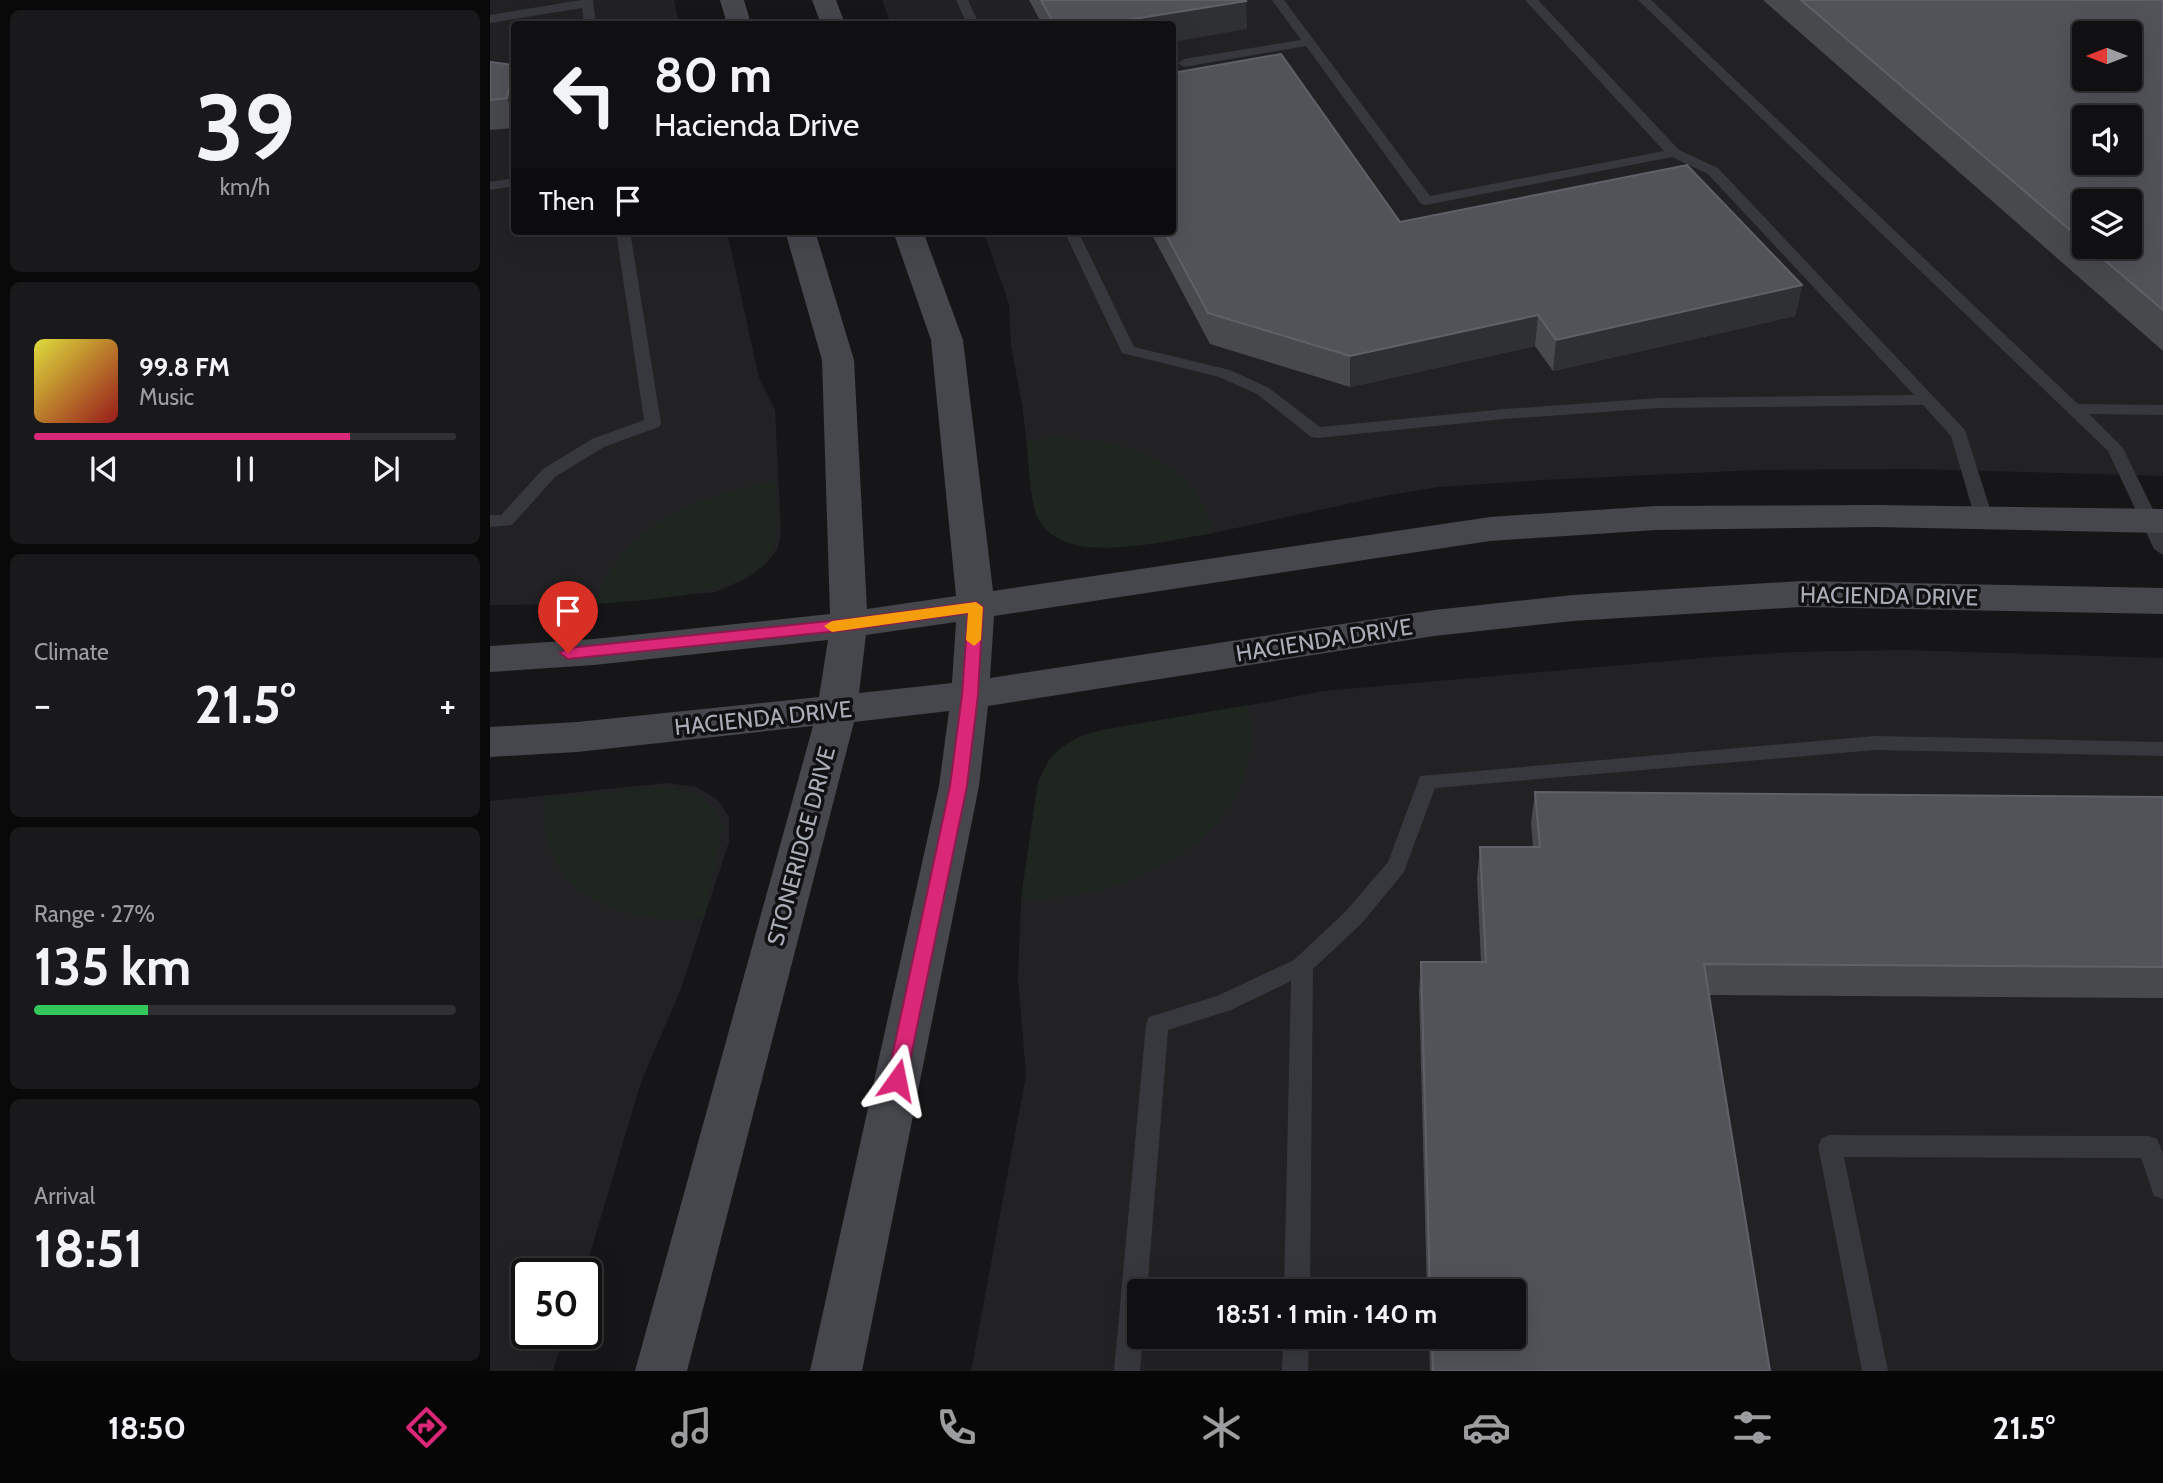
<!DOCTYPE html>
<meta charset="utf-8">
<style>
:root{--surface:#101012;--page:#19191b;--text:#f1f3f6;--muted:#9c9d9f;--line:#303032;--accent:#db2777}
body{margin:0;font-family:Cabin,sans-serif;background:var(--page);color:var(--text);height:100vh;display:flex;flex-direction:column;font-size:26px;white-space:nowrap}
*{box-sizing:border-box;margin:0}
p{font-size:23px;color:var(--muted)}
.icon{flex:none;width:38px;height:38px;fill:none;stroke:currentColor;stroke-width:2;stroke-linecap:round;stroke-linejoin:round}
.map{position:relative;flex:1;overflow:hidden}
.drawer{display:flex;flex-direction:column;gap:10px;padding:10px;background:#09090a;width:490px}
.drawer>*{flex:none}
.guide{position:absolute;left:21px;top:21px;width:665px;height:214px;border-radius:7px;box-shadow:0 7px 28px #0002,0 0 0 2px var(--line);background:#101012;color:var(--text);overflow:hidden}
.needle{width:46px;rotate:270deg}
.buttons{position:absolute;left:1582px;top:21px;display:grid;gap:14px}
.buttons a{display:grid;place-items:center;width:70px;height:70px;border-radius:7px;background:var(--surface);box-shadow:0 7px 28px #0002,0 0 0 2px var(--line);font-size:35px}
.speed{position:absolute;left:21px;top:1258px;display:flex;gap:14px;font-size:35px;font-weight:700;text-align:center}
.speed>*{display:grid;place-content:center;width:91px;height:91px;border-radius:50%;background:var(--surface);box-shadow:0 7px 28px #0002,0 0 0 2px var(--line);line-height:1}
.speed .limit{border:4px solid #111;border-radius:10px;background:#fff;color:#111}
.pin{position:absolute;display:grid;place-items:center;width:60px;height:60px;color:#fff;margin:-72px -30px;border-radius:50% 50% 50% 0;rotate:-45deg;box-shadow:0 0 7px #0007}
.pin .icon{rotate:45deg}
.me{position:absolute;width:77px;margin:-38px;rotate:12deg;stroke-linejoin:round;filter:drop-shadow(0 0 5px #0008)}
.turn{display:flex;align-items:center;gap:24px;height:147px;padding:0 28px;font-size:32px}
.turn .icon{width:91px;height:91px;stroke-width:2.5}
.turn b{display:block;font-size:49px;line-height:60px}
.then{display:flex;align-items:center;height:66px;padding:0 28px;background:#0003;gap:14px;font-size:26px}
.big{font-size:52px;font-weight:700;line-height:1.1}
.drawer .card{flex:1;display:flex;flex-direction:column;justify-content:center;gap:10px;min-width:0;padding:0 24px;border-radius:10px;background:var(--page)}
.drawer .dial{align-items:center;gap:0}
.dial b{font-size:91px;line-height:1}
.song{display:flex;align-items:center;gap:21px}
.cover{width:84px;height:84px;border-radius:10px;background:linear-gradient(135deg,hsl(60 70% 55%),hsl(0 70% 35%))}
.played{height:7px;border-radius:4px;background:linear-gradient(90deg,var(--accent) 75%,var(--line) 75%)}
.keys{display:flex;justify-content:space-around;direction:ltr}
.heat{display:flex;justify-content:space-between;align-items:center;font-size:38px;direction:ltr}
.charge{height:10px;border-radius:5px;background:linear-gradient(90deg,#34c759 27%,var(--line) 0)}
.trip{position:absolute;left:637px;top:1279px;width:399px;height:70px;border-radius:7px;background:var(--surface);box-shadow:0 7px 28px #0002,0 0 0 2px var(--line);font-weight:700;line-height:70px;text-align:center}
.tab-bar{display:flex;height:112px;justify-content:space-around;align-items:center;background:#060607;color:var(--muted)}
.tab-bar .icon{width:49px;height:49px}
.tab-bar .active{color:var(--accent)}
.tab-bar b{font-size:32px;color:var(--text)}
main{display:flex;flex:1;min-height:0}
.map>svg:first-child{display:block}
.built{fill:#222225;fill-rule:evenodd}
.green{fill:#1e261f}
.lines{fill:none;stroke-linecap:round;stroke-linejoin:round}
.lane{fill:#37383d;fill-rule:evenodd}
.secondary{fill:#45474d;fill-rule:evenodd}
.wall{fill:#47494d;fill-rule:evenodd}
.shaded-wall{fill:#2f3033}
.building{fill:#525359;stroke:#5f6168;stroke-width:2;fill-rule:evenodd}
.route{fill:#db2777;stroke:#8e194d;stroke-width:2}
.slow{fill:#f59e0b}
.labels{text-anchor:middle;stroke-width:7;stroke-linejoin:round;paint-order:stroke}
.street-label{font-size:23px;fill:#a8adb8;stroke:#111113}
</style>
<main>
<section class="drawer">
<div class="card dial"><b>39</b><p>km/h</p></div>
<div class="card">
<div class="song"><i class="cover"></i><div><b>99.8 FM</b><p>Music</p></div></div>
<div class="played"></div>
<div class="keys"><svg class="icon" aria-label="previous" viewBox="0 0 24 24"><path d="M18 5L8 12l10 7zM5 5v14"/></svg><svg class="icon" aria-label="pause" viewBox="0 0 24 24"><path d="M8 5v14M16 5v14"/></svg><svg class="icon" aria-label="next" viewBox="0 0 24 24"><path d="M6 5l10 7-10 7zM19 5v14"/></svg></div>
</div>
<div class="card"><p>Climate</p>
<div class="heat"><a>−</a><b class="big">21.5°</b><a>+</a></div>
</div>
<div class="card"><p>Range · 27%</p><b class="big">135 km</b><div class="charge"></div></div>
<div class="card"><p>Arrival</p><b class="big">18:51</b></div>
</section>
<div class="map">
<svg width="1673" height="1371" viewBox="0 0 1673 1371">
<rect width="100%" height="100%" fill="#161618"/>
<path class="built" d="M0 0H184L189 24H24V231H237L269 378 285 410 291 531 288 548 276 564 257 578 226 592 100 604 0 605Z
M392 0H1673V476L1425 469 1267 470 1053 480 949 487 894 496 719 534 618 548 589 546 571 540 555 528 546 515 532 404 521 346 519 304 497 241 489 231H682V24H401ZM1594 33H1640V79H1594ZM1594 117H1640V163H1594ZM1594 201H1640V247H1594Z
M1412 650 1673 658V1371H481L536 1075 528 980 531 900 548 781 559 760 568 750 590 736 612 730 696 718 833 691 1224 657 1304 652ZM649 1292H1024V1337H649Z
M176 783 207 787 228 800 239 817V842L190 991 151 1082 94 1274H37V1334H75L63 1371H0V801Z"/>
<path class="green" d="M554 438C611 437 675 446 709 498 716 509 723 521 719 534 675 540 570 570 547 516 540 501 539 459 536 441Z
M286 481C286 500 289 522 285 541 274 599 151 599 106 604 129 525 212 494 286 481Z
M758 705C776 800 704 861 621 887 591 896 561 898 531 900 534 875 538 850 542 825 549 771 554 745 612 730Z
M170 787C204 792 215 793 233 825L214 918C134 927 43 894 55 798Z"/>
<g class="lines">
<path class="lane" d="M91 0H103L106 24H94L92 8 0 23V15Z
M466 0H478L489 24H477Z
M782 0H794L940 196 1174 151 1035 0H1048L1189 150 1228 168 1475 430 1503 518 1500 522H1488L1485 518 1461 436 1433 405 1169 408 1015 419 827 438 821 437 767 394 729 377 632 353 574 231H588L644 347 740 370 779 388 830 427 1015 409 1169 398 1424 395 1218 174 1182 157 936 205 931 204 816 46 694 67 688 63 694 59 811 40Z
M1148 0H1161L1588 404 1673 405V415L1599 414 1633 448 1673 530V555L1664 549 1618 451Z
M24 178V186L0 190V182Z
M126 231H140L171 423 169 427 114 447 65 477 22 525 0 527V515H11L53 469 102 439 154 420Z
M1385 736 1673 742V756L1385 750 945 788 914 872 872 923 823 969 820 1292H794L801 981 741 1010 678 1030 657 1292H649V1337H653L650 1371H624L656 1024 659 1017 727 996 804 960 856 911 898 862 930 776Z
M1340 1135 1659 1136 1667 1139 1673 1153V1199L1664 1196 1651 1158 1354 1157 1398 1371H1372L1328 1146 1332 1138Z
M793 1337H819L818 1371H792Z"/>
<path class="secondary" d="M230 0H254L261 24H237Z
M322 0H346L355 24H331Z
M295 231H325L364 360 377 609 466 596 441 340 403 231H433L473 340 503 591 1000 517 1166 506 1386 505 1673 509V533L1386 527 1166 530 1000 541 504 616 500 678 944 610 1083 595 1311 581 1673 588V614L1311 607 1083 621 944 636 498 706 489 786 372 1371H320L449 786 459 711 364 722 197 1371H145L323 726 87 752 0 757V727L87 722 329 697 338 640 104 665 0 672V646L104 639 340 614 332 360ZM466 622 462 683 369 693 376 635Z"/>
</g>
<path class="wall" d="M539 0H755L757 29 682 24H552Z
M1273 0H1673V351ZM1594 201 1640 247H1594Z
M0 62 24 65V128L0 130Z
M910 222 1312 285 1305 316 1063 371 1045 346 860 387 720 344 660 231Z
M1045 792 1673 797V998L1219 995 1280 1371H940L939 1337H1024V1292H937L929 992 931 962H991L987 878 990 847H1043L1041 823Z"/>
<path class="shaded-wall" d="M756 1 757 29 682 42V24H612Z
M24 66V120L17 98Z
M1312 285 1305 316 1063 371 1066 340Z
M1048 315 1045 346 860 387V356Z"/>
<path class="building" d="M551 0H755L756 1 612 24H564Z
M1311 0H1673V310L1599 247H1640V201H1594V242ZM1594 33H1640V79H1594ZM1594 117H1640V163H1594Z
M791 54 910 222 1197 165 1312 285 1066 340 1048 315 860 356 718 313 674 231H682V73Z
M0 62 24 65 17 98 0 100Z
M1045 792 1673 797V967L1214 964 1280 1371H943L942 1337H1024V1292H940L931 962H996L990 847H1050Z"/>
<path class="route" d="M486 602 493 607 488 695 477 786 416 1080 413 1086 407 1088 400 1086 397 1080 460 786 472 695 478 613 359 630 78 659 70 653 78 648 359 619Z"/>
<path class="slow" d="M486 602 493 607 491 640 484 646 476 640 478 613 342 632 334 626 342 621Z"/>
<g class="labels">
<g class="street-label">
<text transform="translate(1399 596) rotate(1)" y="8">HACIENDA DRIVE</text>
<text transform="translate(834 640) rotate(-9)" y="8">HACIENDA DRIVE</text>
<text transform="translate(273 718) rotate(-6)" y="8">HACIENDA DRIVE</text>
<text transform="translate(311 846) rotate(-75)" y="8">STONERIDGE DRIVE</text>
</g>
</g>
</svg>
<div class="buttons">
<a><svg class="needle" viewBox="-14 -14 28 28"><path d="M0-13l5 13h-10z" fill="#e53935"/><path d="M0 13l5-13h-10z" fill="#9c9d9f"/></svg></a>
<a><svg class="icon" aria-label="sound" viewBox="0 0 24 24"><path d="M4 9h4l5-4v14l-5-4H4zM17 9q2 3 0 6"/></svg></a>
<a><svg class="icon" aria-label="layers" viewBox="0 0 24 24"><path d="M12 4l9 5-9 5-9-5zM3 14l9 5 9-5"/></svg></a>
</div>
<div class="speed"><div class="limit">50</div></div>
<div class="pin" style="left:78px;top:653px;background:#d93025"><svg class="icon" aria-label="arrive" viewBox="0 0 24 24"><path d="M6 21V4h12l-3 4 3 4H6"/></svg></div>
<svg class="me" style="left:407px;top:1080px" viewBox="-20 -20 40 40"><path d="M0-17L14 15 0 8-14 15z" fill="#db2777" stroke="#fff" stroke-width="4"/></svg>
<div class="trip">18:51 · 1 min · 140 m</div>
<div class="guide">
<div class="turn"><svg class="icon" aria-label="left" viewBox="0 0 24 24"><path d="M17 20v-9H6M10 6l-5 5 5 5"/></svg><div><b>80 m</b>Hacienda Drive</div></div>
<div class="then">Then<svg class="icon" aria-label="arrive" viewBox="0 0 24 24"><path d="M6 21V4h12l-3 4 3 4H6"/></svg></div>
</div>
</div>
</main>
<nav class="tab-bar">
<b>18:50</b>
<svg class="icon active" aria-label="directions" viewBox="0 0 24 24"><path d="M12 3l9 9-9 9-9-9zM9 14v-3h6M13 9l2 2-2 2"/></svg>
<svg class="icon" aria-label="music" viewBox="0 0 24 24"><path d="M9 18V5l10-2v13"/><circle cx="6" cy="18" r="3"/><circle cx="16" cy="16" r="3"/></svg>
<svg class="icon" aria-label="phone" viewBox="0 0 24 24"><path d="M5 4h4l2 5-3 2q2 4 5 5l2-3 5 2v4C11 20 4 13 5 4z"/></svg>
<svg class="icon" aria-label="climate" viewBox="0 0 24 24"><path d="M12 3v18M4 7l16 10M4 17L20 7"/></svg>
<svg class="icon" aria-label="car" viewBox="0 0 24 24"><path d="M5 17H2v-5l4-1 3-4h7l3 4 3 1v5h-3M9 17h6M6 11h13"/><circle cx="7" cy="17" r="2"/><circle cx="17" cy="17" r="2"/></svg>
<svg class="icon" aria-label="filters" viewBox="0 0 24 24"><path d="M4 7h16M4 17h16"/><circle cx="9" cy="7" r="2"/><circle cx="15" cy="17" r="2"/></svg>
<b>21.5°</b>
</nav>
